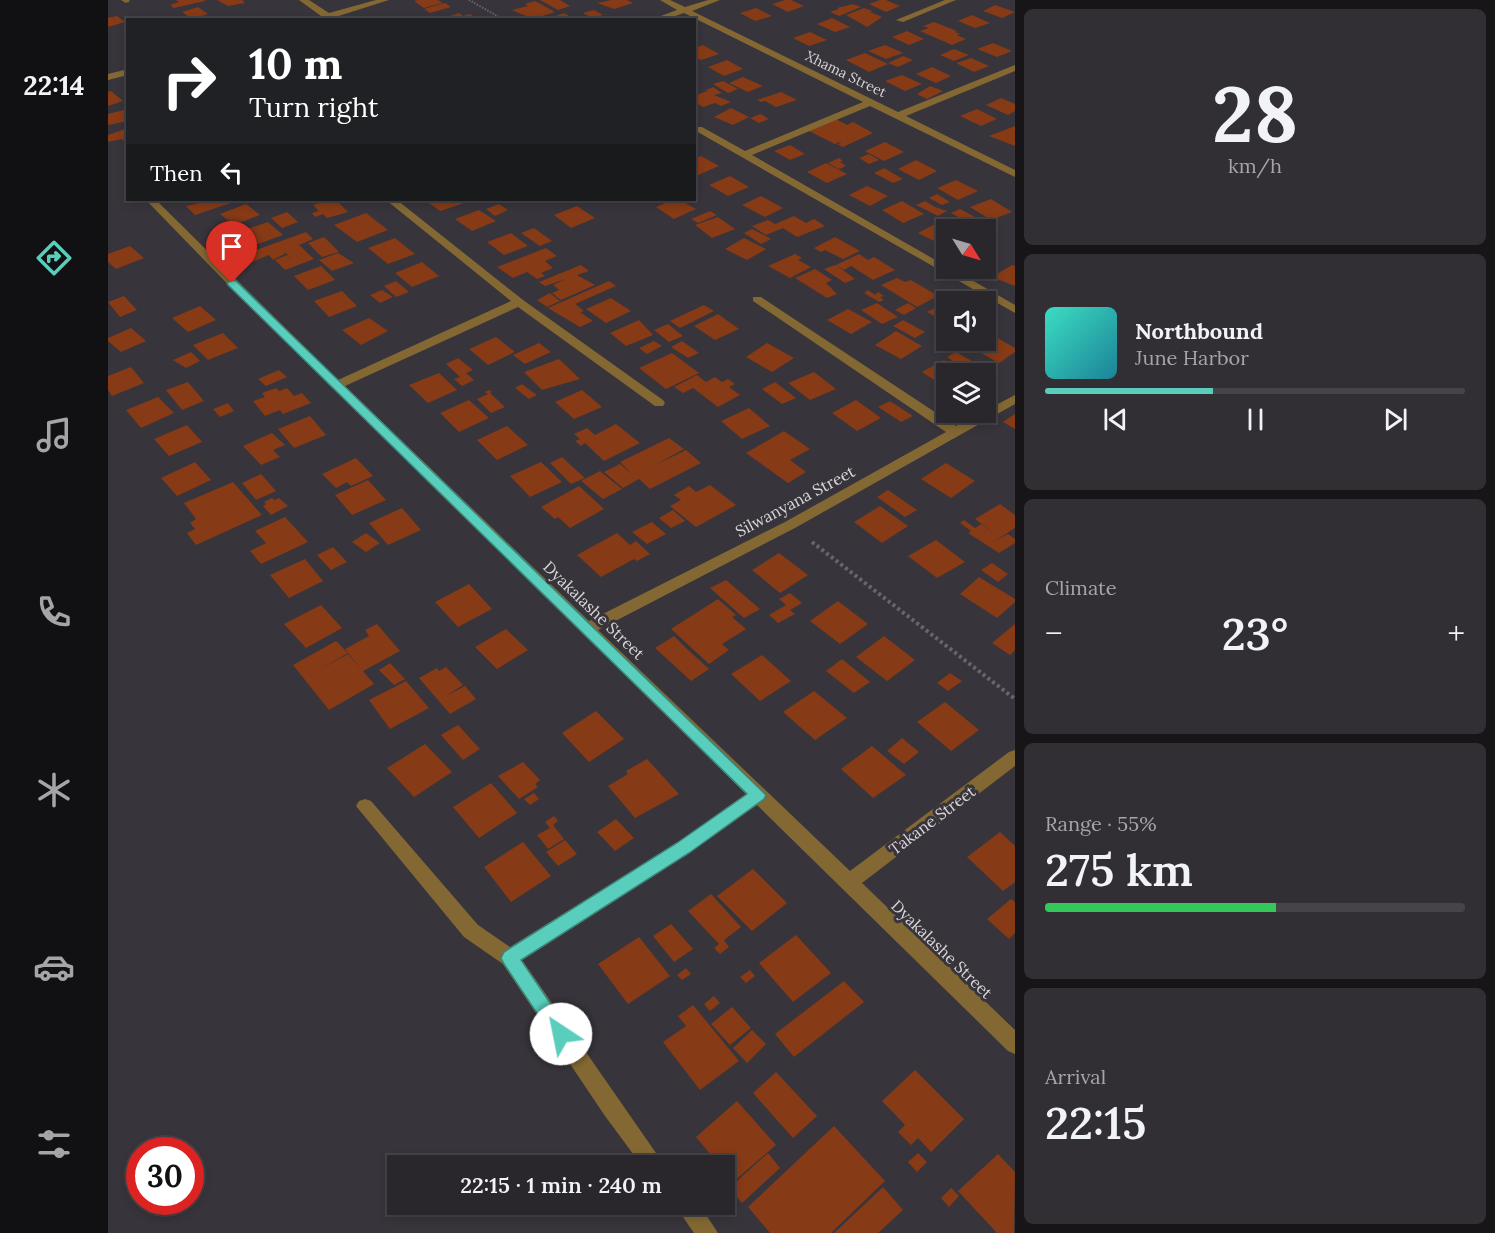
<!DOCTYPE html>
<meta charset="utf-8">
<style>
:root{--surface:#2a272c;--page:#322f34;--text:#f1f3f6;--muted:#a5a5a9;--line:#464448;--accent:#5acebd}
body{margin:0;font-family:Lora,serif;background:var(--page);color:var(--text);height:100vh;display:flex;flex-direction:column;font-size:22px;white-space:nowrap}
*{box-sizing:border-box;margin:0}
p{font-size:20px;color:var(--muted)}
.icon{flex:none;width:33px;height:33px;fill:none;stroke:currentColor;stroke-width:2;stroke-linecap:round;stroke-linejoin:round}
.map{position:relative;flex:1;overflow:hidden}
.panel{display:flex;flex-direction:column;gap:9px;padding:9px;background:#171518;width:480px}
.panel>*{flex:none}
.hud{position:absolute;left:18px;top:18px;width:570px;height:183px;border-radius:0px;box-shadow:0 3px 9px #0003,0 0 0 2px var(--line);background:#202124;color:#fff;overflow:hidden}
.needle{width:39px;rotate:127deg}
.buttons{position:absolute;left:828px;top:219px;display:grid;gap:12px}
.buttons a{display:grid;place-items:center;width:60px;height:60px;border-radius:0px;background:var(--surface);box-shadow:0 3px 9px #0003,0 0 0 2px var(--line);font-size:30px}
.speed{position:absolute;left:18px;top:1137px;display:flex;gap:12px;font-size:30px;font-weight:700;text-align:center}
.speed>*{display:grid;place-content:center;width:78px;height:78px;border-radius:50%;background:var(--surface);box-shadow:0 3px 9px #0003,0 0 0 2px var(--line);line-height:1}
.speed .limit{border:9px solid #d22;background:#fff;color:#111}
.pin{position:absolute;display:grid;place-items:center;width:51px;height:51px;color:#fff;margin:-62px -26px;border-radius:50% 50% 50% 0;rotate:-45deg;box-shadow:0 0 6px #0007}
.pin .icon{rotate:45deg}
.me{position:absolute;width:66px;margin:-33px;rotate:326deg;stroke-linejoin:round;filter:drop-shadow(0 0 4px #0008)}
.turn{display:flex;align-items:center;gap:21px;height:126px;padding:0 24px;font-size:27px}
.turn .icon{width:78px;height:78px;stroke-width:2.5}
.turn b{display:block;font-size:42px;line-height:51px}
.then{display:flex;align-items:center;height:57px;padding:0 24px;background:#0003;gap:12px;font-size:22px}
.big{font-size:45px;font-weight:600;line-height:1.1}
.panel .card{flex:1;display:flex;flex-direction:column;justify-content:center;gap:9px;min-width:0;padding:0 21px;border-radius:9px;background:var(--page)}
.panel .dial{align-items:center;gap:0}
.dial b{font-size:78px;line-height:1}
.song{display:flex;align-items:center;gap:18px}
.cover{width:72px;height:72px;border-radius:9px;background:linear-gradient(135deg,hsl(170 70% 55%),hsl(190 70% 35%))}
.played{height:6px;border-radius:3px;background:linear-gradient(90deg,var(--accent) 40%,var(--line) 40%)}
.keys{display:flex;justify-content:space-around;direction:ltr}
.heat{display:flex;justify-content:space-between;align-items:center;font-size:33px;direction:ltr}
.charge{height:9px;border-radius:4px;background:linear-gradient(90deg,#34c759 55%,var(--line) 0)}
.trip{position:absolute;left:279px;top:1155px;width:348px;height:60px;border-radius:0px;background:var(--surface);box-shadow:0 3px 9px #0003,0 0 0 2px var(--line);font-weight:600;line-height:60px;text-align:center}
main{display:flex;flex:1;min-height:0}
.menu{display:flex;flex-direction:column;width:108px;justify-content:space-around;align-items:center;background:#111012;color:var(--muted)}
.menu .icon{width:42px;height:42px}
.menu .current{color:var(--accent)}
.menu b{font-size:27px;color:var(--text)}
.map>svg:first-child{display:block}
.building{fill:#863a16}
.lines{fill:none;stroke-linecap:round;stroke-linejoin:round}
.path-far1{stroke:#69656b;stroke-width:2;stroke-dasharray:1.5 1.5;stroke-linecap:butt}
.path{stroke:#69656b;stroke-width:4;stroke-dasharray:3 3;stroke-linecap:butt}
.minor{fill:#836833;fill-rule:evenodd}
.route{fill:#5acebd;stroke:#3a867b;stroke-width:1.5}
.labels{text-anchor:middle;stroke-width:6;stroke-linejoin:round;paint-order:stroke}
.far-street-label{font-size:14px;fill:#d8d5d9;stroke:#38343b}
.street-label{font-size:16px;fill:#d8d5d9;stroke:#38343b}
</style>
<main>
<nav class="menu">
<b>22:14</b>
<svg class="icon current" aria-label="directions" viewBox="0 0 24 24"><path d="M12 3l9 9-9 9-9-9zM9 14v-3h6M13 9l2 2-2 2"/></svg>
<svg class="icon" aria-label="music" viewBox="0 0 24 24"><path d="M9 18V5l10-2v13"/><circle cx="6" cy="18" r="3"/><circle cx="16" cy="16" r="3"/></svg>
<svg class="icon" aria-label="phone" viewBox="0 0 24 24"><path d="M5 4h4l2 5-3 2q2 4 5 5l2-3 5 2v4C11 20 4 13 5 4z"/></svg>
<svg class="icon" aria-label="climate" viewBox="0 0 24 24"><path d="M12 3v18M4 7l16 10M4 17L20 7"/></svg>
<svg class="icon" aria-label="car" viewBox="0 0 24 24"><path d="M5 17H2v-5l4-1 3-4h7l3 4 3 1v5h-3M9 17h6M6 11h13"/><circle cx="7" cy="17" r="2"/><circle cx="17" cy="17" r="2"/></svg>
<svg class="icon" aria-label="filters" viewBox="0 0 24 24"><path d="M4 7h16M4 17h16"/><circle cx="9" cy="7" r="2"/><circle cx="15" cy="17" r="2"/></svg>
</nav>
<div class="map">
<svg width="907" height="1233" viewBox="0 0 907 1233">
<rect width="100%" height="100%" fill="#38343b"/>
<path class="building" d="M68 0H97V1L66 8 62 5 71 2Z
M109 0H134L137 3 120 6Z
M310 0H330L335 3 316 8 306 1Z
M432 0H452L462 6 450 10Z
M503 0H519L525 3 506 9 489 3Z
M677 0H683L696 6 680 12 664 4Z
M772 0H778L792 6 778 12 761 4Z
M427 1 447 12 425 19 404 10 420 6 417 4Z
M337 3 343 7 322 13 316 9Z
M745 4 753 7 731 16 722 12 731 9 729 8Z
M887 5 907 12 894 18 875 11Z
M90 7 100 14 84 19 74 12Z
M648 8 664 16 647 21 632 13Z
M756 8 765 11 762 12 774 17 759 27 738 15Z
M486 10 495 15 484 18 475 13Z
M351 13 355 16 362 14 369 19 330 20Z
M456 13 468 20H439V19Z
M864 15 882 23 867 28 850 21Z
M9 16 17 22 0 27V18Z
M724 18 742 27 727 32 709 24Z
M826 22 849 31 847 32 852 34 849 35 858 39 844 45 812 31 821 28 815 26Z
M799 31 816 39 801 45 784 37Z
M702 32 719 40 701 46 685 38Z
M885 43 904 51 889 57 869 49Z
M595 45 611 54 593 60 586 57V48Z
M777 45 795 53 778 59 760 51Z
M846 49 861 55 846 61 832 55Z
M757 53 780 64 761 72 738 60Z
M795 56 805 60 790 67 780 63Z
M863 58 881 66 866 72 848 63Z
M619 60 635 69 616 76 600 67Z
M824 67 828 69 843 76 828 83 808 74Z
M794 75 814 84 797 91 777 81Z
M635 77 655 86 640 92 621 83Z
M615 81 630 89 620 93 605 84Z
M822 86 835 91 819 99 809 94Z
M605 87 614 93 606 95 623 102 613 106 607 103 595 107 586 102V96L599 91 605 95 598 90Z
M3 91 15 101 0 106V92Z
M673 92 689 100 668 107 657 101 653 102 649 100Z
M893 98 907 104V111L900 115 878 105Z
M623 108 641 117 625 125 606 117Z
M20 109V121L0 125V114Z
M869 109 889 119 873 126 852 116Z
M653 114 661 119 651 123 642 118Z
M726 118 739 125 745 122 765 133 735 147 729 144 733 143 732 142 727 144 699 130Z
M907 126V146L881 136Z
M20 128V145L14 139 0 142V135Z
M777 142 796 152 776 161 757 151Z
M682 145 697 154 682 160 666 151Z
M761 154 771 160 761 164 751 158Z
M593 156 611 166 590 175 586 172V159Z
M731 158 735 161 732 162 738 166 731 169 720 163Z
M808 160 829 171 811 180 790 169Z
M718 163 739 174 719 183 699 172Z
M776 168 795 179 785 183 766 173Z
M622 176 641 187 620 196 601 185Z
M848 180 870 191 850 200 829 188Z
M759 186 780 196 762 206 741 195Z
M829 194 842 202 834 205 821 198Z
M653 196 675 208 657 217 634 205Z
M883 199 904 212 883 220 862 207Z
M105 200H120L123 203 87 215 78 206Z
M222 200H228L240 212 219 218 215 214 207 217 204 213 211 211 205 205Z
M317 200H352L356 203 332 211Z
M565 200H572L588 209 566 219 548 207Z
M794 201 816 214 795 223 774 210Z
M817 201 827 207 839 211 830 216 808 205Z
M138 204 152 215 126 225 112 214Z
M391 204 400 210 387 216 378 209Z
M469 206 487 218 463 228 446 215Z
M852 209 871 219 861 223 843 213Z
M371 210 388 221 364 231 347 219Z
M602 211 609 215 590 223 583 219Z
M179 212 190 222 174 228 163 218Z
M258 213 280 230 249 242 226 225Z
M686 216 698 223 706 219 717 226 689 237 675 228 658 235 644 226 660 220 667 224Z
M610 217 627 229 604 238 587 225Z
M160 222 175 235 147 245 133 231Z
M829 223 843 230H838V243L834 245 810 233Z
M426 228 444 241 432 246 413 233Z
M644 229 656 235 663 239 653 244 636 233Z
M198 232 205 239 191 245 206 259 177 270 167 260 179 255 183 258 178 253 165 260 161 255 142 263 134 255Z
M403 233 420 246 396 255 379 242Z
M216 237 231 252 214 257 200 243Z
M727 237 752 251 735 259 717 250 713 252 706 248Z
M287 238 307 254 280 264 260 248Z
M636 238 658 249 639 260 617 249Z
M22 246 36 258 8 269 0 262V254Z
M438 248 449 256 437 261 445 268 433 273 437 276 429 279 419 272 405 278 389 267Z
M878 249 891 256 878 264Z
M230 253 246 263 224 271 211 260Z
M687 254 694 258 690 260 703 267 682 278 660 266Z
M751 254 760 260 766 257 787 270 765 280 743 266 736 270 728 265Z
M314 262 331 276 304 287 287 273Z
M473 265 481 271 469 275 487 285 453 300 444 293 451 290 445 285 458 279 437 286 431 282Z
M727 265H728L747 279 737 283 716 269Z
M904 265 907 266V286L884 277Z
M213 266 227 280 200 290 186 276Z
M707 269 724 280 718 283 729 294 719 298 687 278Z
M789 278 797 282 803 280 830 296 809 307 773 285Z
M288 281 301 292 288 297 276 286Z
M501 281 508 286 467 304 476 311 472 312 485 321 472 327 440 308Z
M274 290 285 297 272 303 262 295Z
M760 290 767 295 770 292 776 296 772 297 776 300 771 302 756 293Z
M234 291 249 306 221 317 206 301Z
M442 293 452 301 439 307 429 300Z
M16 296 29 310 12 317 0 302Z
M503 298 523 311 498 323 478 309Z
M838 302V323L819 312Z
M769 303 790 317 774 324 753 310Z
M800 303 808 308 796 315 787 310Z
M596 305 606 311 572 328 562 321Z
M92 306 108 320 80 332 64 318Z
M740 309 764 322 743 334 719 320Z
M610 314 631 329 607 340 586 326Z
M261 318 280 331 253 345 234 330Z
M531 320 545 335 518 346 502 333Z
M795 320 817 332 807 338 785 326Z
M560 324 575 336 561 342 546 330Z
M23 328 38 341 13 352 0 341V338Z
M788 331 814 346 793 359 767 345Z
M115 333 130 348 100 360 85 345Z
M884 335 907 348V352L891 363 864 348Z
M388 337 407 352 380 365 361 349Z
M845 340 850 343 852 342 858 346 850 350 840 343Z
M546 341 554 346 539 354 531 348Z
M574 341 591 353 580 358 563 347Z
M431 343 443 352 417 364 405 355Z
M659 343 686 358 664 372 638 357Z
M83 352 92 361 78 368 65 360Z
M848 352 876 368 865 374 839 357Z
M564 353 591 373 558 389 531 368Z
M350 358 365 370 358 373 366 380 354 386 346 379 352 377 338 364Z
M451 359 472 379 434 390 416 372Z
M836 360 857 374H838V388L814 372Z
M23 367 36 383 4 396 0 390V376Z
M171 370 179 377 158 386 150 379Z
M706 372 728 389 702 400 680 383Z
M331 373 349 390 320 403 301 385Z
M589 375 598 382 607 377 614 382 620 379 627 384 621 387 632 395 610 407 585 388 575 393 566 387Z
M80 382 96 401 74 410 58 390Z
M667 382 688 398 674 404 654 389Z
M414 384 419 388 429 395 421 399 407 388Z
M168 388 171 391 179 388 186 396 194 393 203 403 175 414 172 410 157 416 145 401 157 397 154 393Z
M381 390 384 392 382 393 397 407 383 413 369 399 380 394 377 392Z
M474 390 494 407 466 419 447 402Z
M50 397 66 413 33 428 18 410Z
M361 400 381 418 351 432 332 413Z
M748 400 773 418 749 431 724 413Z
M782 401 805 416 793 422 770 407Z
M120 403 126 411 112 417 105 409Z
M641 408 662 426 634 439 613 421Z
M907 414V429L895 422Z
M202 416 218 435 186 448 170 429Z
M508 424 532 443 496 461 477 443 473 446 467 441 472 439 466 434 479 428 487 435Z
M79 425 94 442 61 456 46 439Z
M399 426 420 445 389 460 369 440Z
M676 431 702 449 682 460 698 472 680 483 638 453Z
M164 433 177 445 165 450 172 457 153 465 135 446Z
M561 438 576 449 547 465 578 450 593 463 542 489 531 479 515 488 496 472 512 464 525 475 512 462Z
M454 457 468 470 477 478 463 484 442 463Z
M248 458 265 476 243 486 239 482 228 488 214 474Z
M87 462 103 480 69 496 53 478Z
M433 462 454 482 422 497 402 476Z
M838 463 867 481 843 498 813 479Z
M492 471 514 489 495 499 473 481Z
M153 474 168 491 148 500 134 483Z
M260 480 278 500 244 515 227 495Z
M125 482 154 515 88 545 79 533 87 529 82 523 88 519 76 503Z
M602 485 628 505 588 527 562 506 573 500 566 495 581 486 588 492Z
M471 486 496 509 462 528 450 517 447 519 433 507Z
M780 490 809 510 797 517 769 497Z
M164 498 167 500 171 498 180 506 163 515 155 506 158 504 156 502Z
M892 504 907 515V528L887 541 900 534 907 539V543L891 553 860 533 863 531 852 523 856 520 867 528 873 524 890 536 867 519Z
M772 506 800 526 774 543 746 522Z
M294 508 313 530 280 545 261 523Z
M565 510 577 521 563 528 551 518Z
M177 517 200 542 153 564 142 551 158 543 147 531Z
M544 522 558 534 539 544 524 532Z
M258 533 272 543 258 552 244 542Z
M509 533 522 545 528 541 542 554 529 561 526 559 493 577 469 555Z
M828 540 857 562 829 578 800 556Z
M225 547 239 562 223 570 209 555Z
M671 553 700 575 672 593 644 570Z
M197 559 215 581 181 598 162 575Z
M884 563 900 574 890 582 873 570Z
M871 577 907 599V602L889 618 852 594Z
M618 580 652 609 636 618 602 588Z
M361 584 384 609 350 627 327 602Z
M682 593 694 603 682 610 687 614 670 623 661 615 678 605 671 599Z
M610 599 628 615 624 617 638 629 614 644 621 650 601 664 563 629Z
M730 601 760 624 732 644 702 621Z
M213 605 234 628 198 648 176 624Z
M269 624 292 651 255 671 266 684 221 710 185 665 228 641 240 653 211 670 240 654 253 669 237 649 261 636 257 630Z
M907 624V650L902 655 884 643Z
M398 629 420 650 389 669 367 647Z
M566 636 579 649 601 669 583 681 547 648Z
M776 636 807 660 779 681 748 657Z
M654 655 683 681 652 701 623 674Z
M734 659 762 682 746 693 718 671Z
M282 663 297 679 286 685 271 670Z
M338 667 355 685 338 696 357 686 368 699 342 714 311 678 329 668 331 671Z
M842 673 854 681 840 691 829 683Z
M298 681 321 708 282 729 261 700Z
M706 691 739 718 707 740 675 712Z
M837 702 871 730 843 751 809 722Z
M488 711 516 739 481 762 454 733Z
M350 725 372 749 355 760 333 735Z
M794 738 811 752 796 764 779 751Z
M317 744 344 772 306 797 279 768Z
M764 746 798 775 765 798 733 769Z
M539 759 571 794 527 818 500 786 520 774 518 771Z
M415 762 432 780 427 784 430 787 411 799 390 776Z
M383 783 409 813 371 838 345 807Z
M426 793 431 799 422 805 416 799Z
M446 816 450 821 445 825 456 839 440 849 429 835 442 828 437 822Z
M508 819 526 838 507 851 489 832Z
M892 832 907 846V882L895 891 859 857Z
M457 840 469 854 450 866 438 852Z
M415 842 443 876 403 902 376 867Z
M645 869 679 903 644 931 609 896Z
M603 894 633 927 616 940 621 947 612 954 606 948 611 944 580 911Z
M903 899 907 902V933L901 939 879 919Z
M563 924 585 949 566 962 545 936Z
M688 935 723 973 685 1002 651 963Z
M531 937 562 976 520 1004 490 964Z
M578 968 583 974 574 980 569 975Z
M642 970 647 976 638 983 632 977Z
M736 981 756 1002 686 1057 667 1034Z
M606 996 612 1003 602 1011 596 1004Z
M585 1005 631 1061 592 1090 555 1042 578 1026 570 1016Z
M624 1007 643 1028 622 1045 603 1024Z
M644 1030 658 1044 639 1063 625 1048Z
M807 1070 856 1119 823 1152 810 1138 803 1145 790 1132 797 1125 774 1101Z
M668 1072 709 1116 685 1138 645 1093Z
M629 1101 668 1145 625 1182 616 1171V1166H612L588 1137Z
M726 1126 777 1181 723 1233H662L640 1207Z
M660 1153 672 1168 634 1203 621 1188Z
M810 1153 819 1162 809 1172 800 1162Z
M890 1154 907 1172 906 1233H889L850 1191Z
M775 1187 795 1210 770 1233H726Z
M843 1188 851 1196 841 1207 833 1198Z"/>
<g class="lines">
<path class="path-far1" d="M361 0 396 20"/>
<path class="path" d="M704 542 907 699"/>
<path class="minor" d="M13 0H21L22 1 18 3Z
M191 0H201L221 13 268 0H281L218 20H203L213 16Z
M552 0H562L577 7 600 0H612L584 11 790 112 907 65V71L798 116 907 170V177L762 106 644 155 838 266V268H843L907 305V313L588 131V127H594L637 151 755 102 576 13 556 20H542L569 10Z
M837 0H848L795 22 788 20Z
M20 69V75L0 80V74Z
M38 200H48L230 380 403 301 278 200H289L415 300 555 400 557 403 555 406H547L410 307 237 386 481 621 677 522 838 432 645 301V297H653L848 426 907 395V404L687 528 490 630 742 871 901 752 907 750V766L754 883 907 1030V1054L900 1051 649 805 581 853 414 960 557 1166H534L497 1116 395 964 356 937 248 806 251 801 257 799 263 801 370 925 402 947 569 843 638 794 134 299Z
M566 1204H591L610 1233H586Z"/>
</g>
<path class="route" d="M124 280 128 281 658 795 656 799 581 853 413 960 459 1028 462 1034 459 1040 453 1042 447 1040 396 964 393 958 396 952 569 843 639 794 120 285 119 283Z"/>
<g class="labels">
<g class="far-street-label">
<text transform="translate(738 74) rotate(26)" y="5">Xhama Street</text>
</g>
<g class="street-label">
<text transform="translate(687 501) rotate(-28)" y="6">Silwanyana Street</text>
<text transform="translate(486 610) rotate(44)" y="6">Dyakalashe Street</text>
<text transform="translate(824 820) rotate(-37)" y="6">Takane Street</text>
<text transform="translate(834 949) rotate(44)" y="6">Dyakalashe Street</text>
</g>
</g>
</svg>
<div class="buttons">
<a><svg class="needle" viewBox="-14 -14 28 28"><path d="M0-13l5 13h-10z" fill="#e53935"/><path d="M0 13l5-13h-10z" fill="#a5a5a9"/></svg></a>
<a><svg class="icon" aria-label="sound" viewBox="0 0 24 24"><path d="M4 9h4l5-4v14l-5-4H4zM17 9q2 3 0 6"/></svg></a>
<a><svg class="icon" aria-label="layers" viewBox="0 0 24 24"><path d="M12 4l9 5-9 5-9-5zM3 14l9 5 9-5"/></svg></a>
</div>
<div class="speed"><div class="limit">30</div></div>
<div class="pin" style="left:124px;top:283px;background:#d93025"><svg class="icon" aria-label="arrive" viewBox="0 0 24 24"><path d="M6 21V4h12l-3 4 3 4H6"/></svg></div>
<svg class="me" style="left:453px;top:1034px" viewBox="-20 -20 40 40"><circle r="19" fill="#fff"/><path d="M0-13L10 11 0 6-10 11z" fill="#5acebd"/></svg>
<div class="trip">22:15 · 1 min · 240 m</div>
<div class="hud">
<div class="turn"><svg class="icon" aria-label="right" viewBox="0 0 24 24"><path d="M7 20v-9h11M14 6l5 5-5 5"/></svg><div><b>10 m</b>Turn right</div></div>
<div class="then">Then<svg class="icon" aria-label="left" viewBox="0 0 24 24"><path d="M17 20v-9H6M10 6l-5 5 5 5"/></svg></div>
</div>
</div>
<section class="panel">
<div class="card dial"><b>28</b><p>km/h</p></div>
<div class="card">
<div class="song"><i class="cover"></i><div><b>Northbound</b><p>June Harbor</p></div></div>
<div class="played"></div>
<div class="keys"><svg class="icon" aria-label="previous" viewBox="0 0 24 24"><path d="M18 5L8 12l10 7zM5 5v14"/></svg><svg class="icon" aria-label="pause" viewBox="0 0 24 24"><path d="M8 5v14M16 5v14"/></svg><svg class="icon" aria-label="next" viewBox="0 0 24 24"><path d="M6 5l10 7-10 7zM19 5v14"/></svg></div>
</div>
<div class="card"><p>Climate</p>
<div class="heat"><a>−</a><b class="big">23°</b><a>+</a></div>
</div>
<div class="card"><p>Range · 55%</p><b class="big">275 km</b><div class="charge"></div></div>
<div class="card"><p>Arrival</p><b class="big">22:15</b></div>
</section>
</main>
